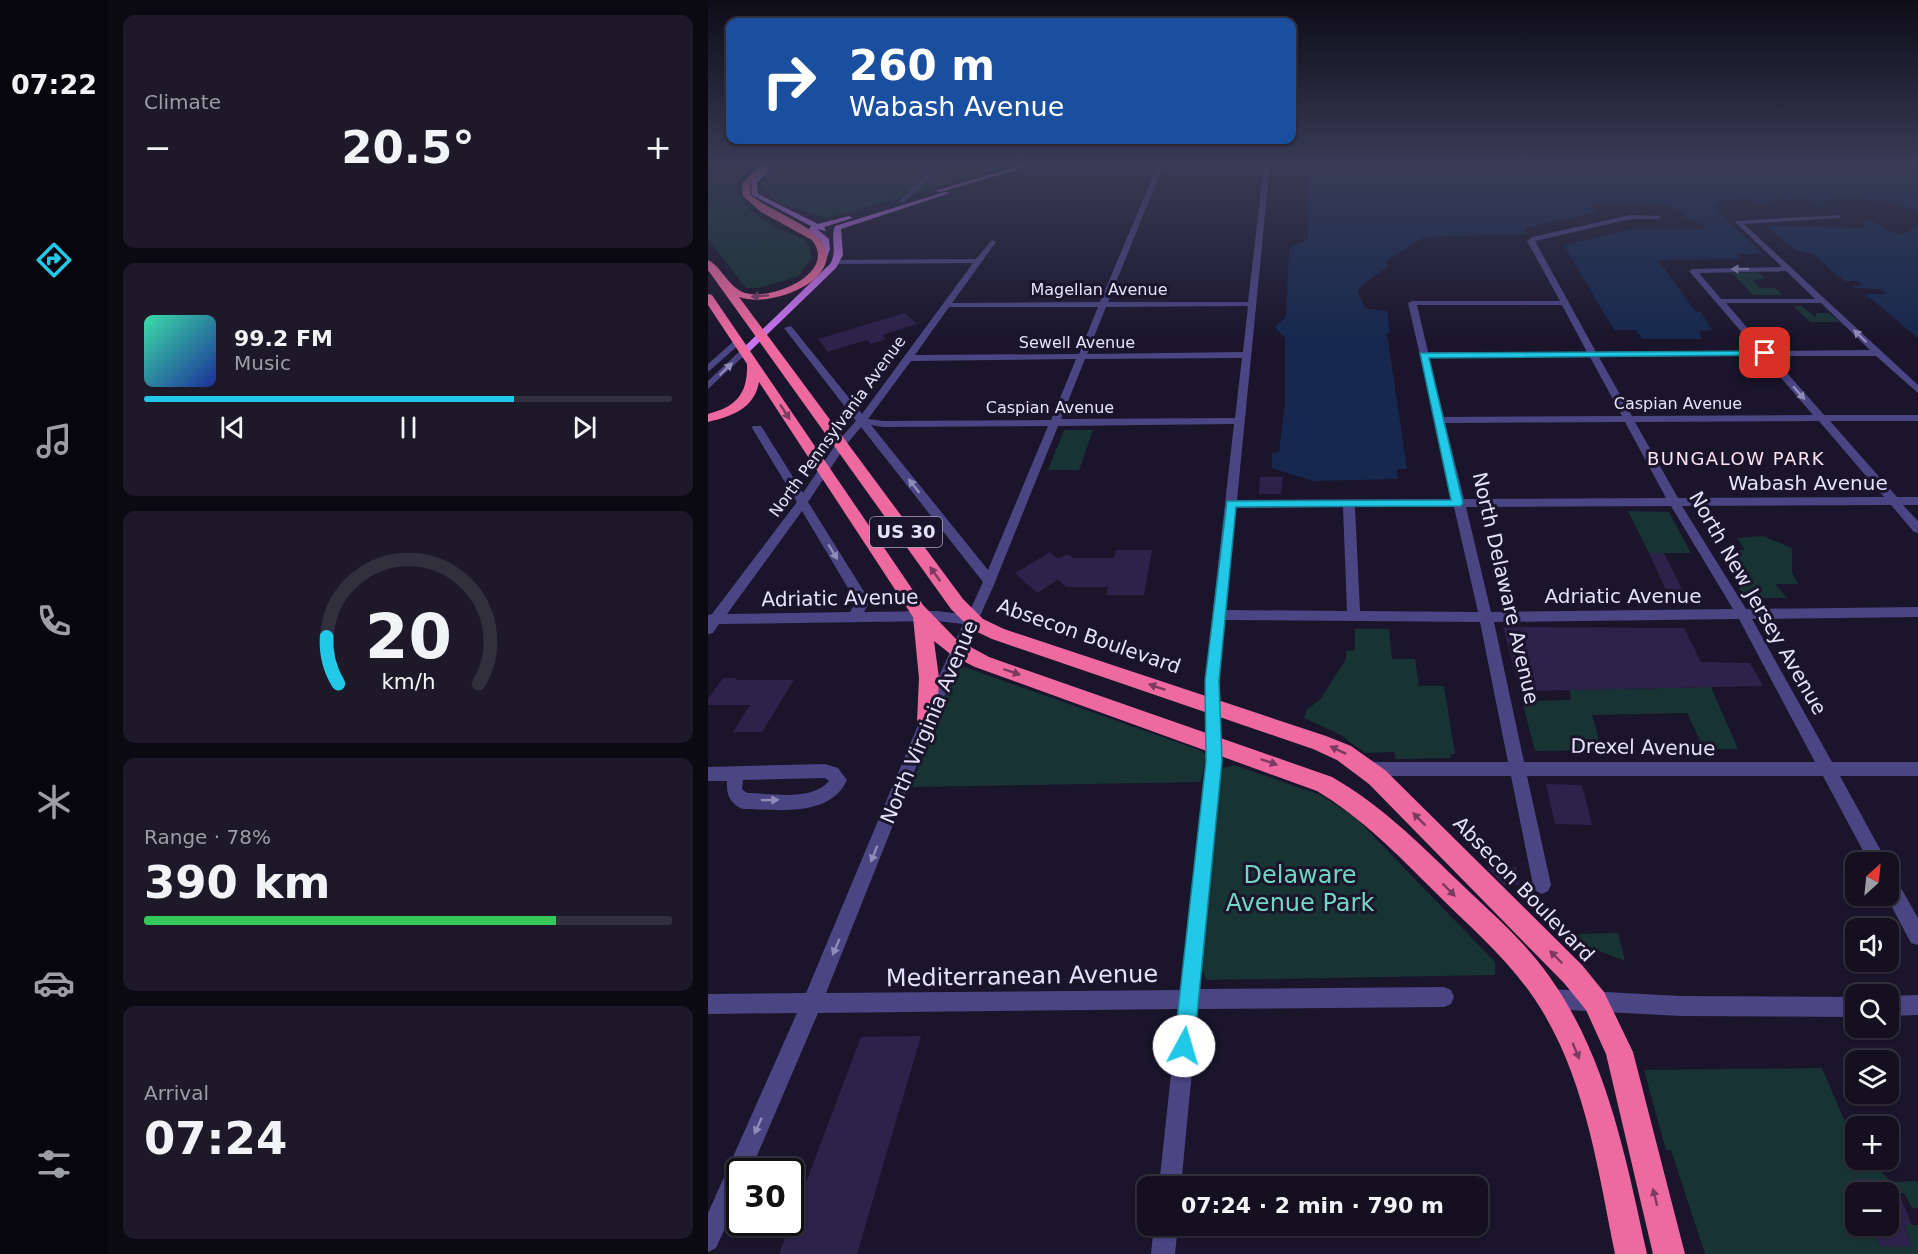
<!DOCTYPE html>
<meta charset="utf-8">
<style>
:root{--surface:#141020;--page:#1d1929;--text:#f1f3f6;--muted:#9d9da5;--line:#33303e;--accent:#22c8e7}
body{margin:0;font-family:"DejaVu Sans",sans-serif;background:var(--page);color:var(--text);height:100vh;display:flex;flex-direction:column;font-size:22px;white-space:nowrap}
*{box-sizing:border-box;margin:0}
p{font-size:20px;color:var(--muted)}
.icon{flex:none;width:33px;height:33px;fill:none;stroke:currentColor;stroke-width:2;stroke-linecap:round;stroke-linejoin:round}
.map{position:relative;flex:1;overflow:hidden}
.side{display:flex;flex-direction:column;gap:15px;padding:15px;background:#0b0912;width:600px}
.side>*{flex:none}
.banner{position:absolute;left:18px;top:18px;width:570px;height:126px;border-radius:12px;box-shadow:0 2px 4px #0004,0 0 0 2px var(--line);background:#1a4fa0;color:#fff;overflow:hidden}
.needle{width:39px;rotate:27deg}
.buttons{position:absolute;left:1137px;top:852px;display:grid;gap:12px}
.buttons a{display:grid;place-items:center;width:54px;height:54px;border-radius:12px;background:var(--surface);box-shadow:0 2px 4px #0004,0 0 0 2px var(--line);font-size:30px}
.speed{position:absolute;left:18px;top:1158px;display:flex;gap:12px;font-size:30px;font-weight:700;text-align:center}
.speed>*{display:grid;place-content:center;width:78px;height:78px;border-radius:50%;background:var(--surface);box-shadow:0 2px 4px #0004,0 0 0 2px var(--line);line-height:1}
.speed .limit{border:3px solid #111;border-radius:9px;background:#fff;color:#111}
.pin{position:absolute;display:grid;place-items:center;width:51px;height:51px;color:#fff;margin:-26px;border-radius:12px;box-shadow:0 3px 9px #0006}
.me{position:absolute;width:66px;margin:-33px;rotate:6deg;stroke-linejoin:round;filter:drop-shadow(0 0 4px #0008)}
.turn{display:flex;align-items:center;gap:21px;height:126px;padding:0 24px;font-size:27px}
.turn .icon{width:78px;height:78px;stroke-width:2.5}
.turn b{display:block;font-size:42px;line-height:51px}
.big{font-size:45px;font-weight:700;line-height:1.1}
.side .tile{flex:1;display:flex;flex-direction:column;justify-content:center;gap:9px;min-width:0;padding:0 21px;border-radius:12px;background:var(--page)}
.side .dial{align-items:center;gap:0}
.dial svg{height:156px;overflow:visible;fill:none;stroke:var(--line);stroke-width:7;stroke-linecap:round;text-anchor:middle}
.dial text{fill:var(--text);stroke:none}
.song{display:flex;align-items:center;gap:18px}
.cover{width:72px;height:72px;border-radius:9px;background:linear-gradient(135deg,hsl(160 70% 55%),hsl(230 70% 35%))}
.played{height:6px;border-radius:3px;background:linear-gradient(90deg,var(--accent) 70%,var(--line) 70%)}
.keys{display:flex;justify-content:space-around;direction:ltr}
.heat{display:flex;justify-content:space-between;align-items:center;font-size:33px;direction:ltr}
.charge{height:9px;border-radius:4px;background:linear-gradient(90deg,#34c759 78%,var(--line) 0)}
.trip{position:absolute;left:429px;top:1176px;width:351px;height:60px;border-radius:12px;background:var(--surface);box-shadow:0 2px 4px #0004,0 0 0 2px var(--line);font-weight:700;line-height:60px;text-align:center}
main{display:flex;flex:1;min-height:0}
.menu{display:flex;flex-direction:column;width:108px;justify-content:space-around;align-items:center;background:#08060d;color:var(--muted)}
.menu .icon{width:42px;height:42px}
.menu .active{color:var(--accent)}
.menu b{font-size:27px;color:var(--text)}
.map>svg:first-child{display:block}
.green{fill:#183334}
.water{fill:#16284e}
.pier{fill:#1a152b}
.building{fill:#2d224a}
.lines{fill:none;stroke-linecap:round;stroke-linejoin:round}
.minor{fill:#4b4584;fill-rule:evenodd}
.major{fill:#c974f0;fill-rule:evenodd}
.highway{fill:#ef69a1;fill-rule:evenodd}
.oneway{fill:#918bba}
.oneway2{fill:#7a3b60}
.route{fill:#22c8e7;stroke:#168296;stroke-width:1.5}
.labels{text-anchor:middle;stroke-width:6;stroke-linejoin:round;paint-order:stroke}
.far-street-label{font-size:16px;fill:#e6e1fc;stroke:#1a152b}
.far-neighbourhood-label{font-size:18px;letter-spacing:1.5px;fill:#fce3f1;stroke:#1a152b}
.shield{fill:#1a152b;stroke:#a9a4bd;stroke-width:1.5}
.shield-label{font-size:18px;font-weight:bold;fill:#e6e1fc}
.street-label{font-size:20px;fill:#e6e1fc;stroke:#1a152b}
.near-park-label{font-size:24px;fill:#73d6c3;stroke:#1a152b}
.near-street-label{font-size:24px;fill:#e6e1fc;stroke:#1a152b}
</style>
<main>
<nav class="menu">
<b>07:22</b>
<svg class="icon active" aria-label="directions" viewBox="0 0 24 24"><path d="M12 3l9 9-9 9-9-9zM9 14v-3h6M13 9l2 2-2 2"/></svg>
<svg class="icon" aria-label="music" viewBox="0 0 24 24"><path d="M9 18V5l10-2v13"/><circle cx="6" cy="18" r="3"/><circle cx="16" cy="16" r="3"/></svg>
<svg class="icon" aria-label="phone" viewBox="0 0 24 24"><path d="M5 4h4l2 5-3 2q2 4 5 5l2-3 5 2v4C11 20 4 13 5 4z"/></svg>
<svg class="icon" aria-label="climate" viewBox="0 0 24 24"><path d="M12 3v18M4 7l16 10M4 17L20 7"/></svg>
<svg class="icon" aria-label="car" viewBox="0 0 24 24"><path d="M5 17H2v-5l4-1 3-4h7l3 4 3 1v5h-3M9 17h6M6 11h13"/><circle cx="7" cy="17" r="2"/><circle cx="17" cy="17" r="2"/></svg>
<svg class="icon" aria-label="filters" viewBox="0 0 24 24"><path d="M4 7h16M4 17h16"/><circle cx="9" cy="7" r="2"/><circle cx="15" cy="17" r="2"/></svg>
</nav>
<section class="side">
<div class="tile"><p>Climate</p>
<div class="heat"><a>−</a><b class="big">20.5°</b><a>+</a></div>
</div>
<div class="tile">
<div class="song"><i class="cover"></i><div><b>99.2 FM</b><p>Music</p></div></div>
<div class="played"></div>
<div class="keys"><svg class="icon" aria-label="previous" viewBox="0 0 24 24"><path d="M18 5L8 12l10 7zM5 5v14"/></svg><svg class="icon" aria-label="pause" viewBox="0 0 24 24"><path d="M8 5v14M16 5v14"/></svg><svg class="icon" aria-label="next" viewBox="0 0 24 24"><path d="M6 5l10 7-10 7zM19 5v14"/></svg></div>
</div>
<div class="tile dial"><svg viewBox="0 0 100 80">
<path d="M14 69A42 42 0 1 1 86 69"/>
<path d="M14 69A42 42 0 0 1 8 45" stroke="#22c8e7"/>
<text x="50" y="56" font-size="32" font-weight="700">20</text>
<text x="50" y="72" font-size="11">km/h</text>
</svg></div>
<div class="tile"><p>Range · 78%</p><b class="big">390 km</b><div class="charge"></div></div>
<div class="tile"><p>Arrival</p><b class="big">07:24</b></div>
</section>
<div class="map">
<svg width="1210" height="1254" viewBox="0 0 1210 1254">
<rect width="100%" height="100%" fill="#1a152b"/>
<path class="green" d="M22 164H46L27 185C35 217 72 228 99 241L104 257 90 277 50 288H38L0 239V178Z
M69 164H312L119 218 70 203 53 186Z
M1050 272 1057 279 1045 280 1052 288H1067L1074 295H1045L1024 273Z
M1085 306H1094L1107 317 1109 313H1121L1132 322H1102Z
M356 430H385L371 470H340Z
M920 511 961 512 983 553H941Z
M1055 536 1084 548V572L1090 584H1067L1079 598H1037L1010 550H1037L1029 538Z
M647 629H681L684 659H707L711 686H736L747 754H742L743 758 688 759 686 752 657 753 633 735 596 718 599 709 612 700 638 659V651L647 650Z
M250 667 259 668 494 751 498 756 493 782 203 787 245 673Z
M1003 687 1030 749H996L979 713 884 715 894 750 827 751 814 701 863 700 862 690Z
M526 765 613 795 648 818 787 962V975L499 980 493 969 511 778 515 768Z
M910 933 917 961 874 944 871 934Z
M1114 1068 1147 1145 1148 1160H1160L1184 1182 1209 1181 1210 1184V1208H1204L1196 1193H1182L1177 1180H1147L1151 1192H1148V1226H1164L1172 1246 1205 1247 1196 1225H1210V1254H997L963 1150H958L936 1070Z"/>
<path class="water" d="M598 164H1210V210C1185 203 1136 192 1112 203L1116 206 1111 207 1117 210 1089 212 1072 203 1051 205 1041 199 1013 200 1015 202 1008 203 1011 206 1006 207 1055 254H1030L1033 259 950 260 987 311 993 312 1004 330 991 331 994 339H934L928 330H906L856 245 921 230H998L993 223 980 220 971 209 958 205 881 204 890 212 816 228 819 231 818 234 717 237 678 261 680 266 649 290 657 308 679 311 682 333H679L699 469H689L690 479 605 481 564 468V453L571 452 577 403V338L567 327 578 317 581 248 600 239Z
M1156 220C1178 220 1186 249 1210 223V338L1157 294H1178L1172 289 1147 288 1145 286 1155 285 1150 281H1137L1104 254 1087 250 1058 226 1159 228 1155 224 1160 223Z"/>
<path class="pier" d="M1096 197 1117 210 1089 212 1072 203 1064 204 1054 198 1063 202 1071 200 1067 198 1082 200Z"/>
<path class="building" d="M197 313 209 324 174 335 178 339 163 344 159 340 120 352 110 339Z
M552 477H575L573 494H551Z
M408 550H444L436 595H398L400 587H358L350 580 329 593 307 573 342 552 350 559 359 554 365 558H406Z
M941 553H956L979 599H962Z
M795 627 976 628 993 662 1042 663 1055 686 812 691Z
M15 678H29L27 680H86L54 732H25L42 705H0V699Z
M838 784 874 785 884 825 847 824Z
M779 867H808L812 885H796Z
M213 1036 149 1254H71L153 1037Z
M1146 1179 1177 1180 1182 1192H1151Z
M1193 1199 1204 1225H1196L1205 1247 1172 1246 1164 1226H1180V1200Z"/>
<g class="lines">
<path class="minor" d="M230 164H237L196 202H192V200Z
M556 164H562L529 500 745 499 700 303 704 301H852L819 241 824 237 923 215 953 216 951 219H923L827 241 888 352 1050 351 981 271 985 269 1074 267 1028 223V221L1133 215 1131 218 1036 224 1210 385V393L1168 356H1064L1116 415H1210V421H1122L1189 497H1210V505H1195L1210 521V533L1206 532 1183 505 974 506 1038 609 1210 607V617L1044 619 1124 762H1210V776H1132L1179 862H1161L1115 776H819L843 885 840 891 834 894 828 891 825 885 803 776H659L653 774 651 769 653 764 659 762H800L772 622 517 620 511 681 514 761 492 989 736 987 743 990 746 997 743 1004 736 1007 490 1009 473 1186H451L470 1009 110 1013 42 1172H32V1195L8 1248 0 1252V1213L89 1013 0 1014V994L98 993 226 687 255 624 229 621 11 624 5 633 0 634V615L4 614 89 502 44 428 45 426H53L95 493 130 441 148 421 76 328 83 326 154 414 265 263 128 264H125V260L268 259 284 240 288 242 244 303 392 302 448 169 451 167 454 169 400 302H540ZM1078 271 1107 299H1013L991 273ZM1018 303H1113L1162 350 1059 351ZM709 305H854L879 352H720ZM540 306 535 352 379 354 398 307ZM241 307H390L371 354 207 355ZM1054 356 1105 415 924 416 891 357ZM882 357 914 416 736 417 721 358ZM534 358 527 418 353 419 377 359ZM368 359 343 420 175 421 160 419 203 361ZM1111 421 1176 497 970 498 927 422ZM917 422 958 498 756 499 737 423ZM526 424 497 681 498 761 473 990 118 993 240 687 285 587 350 426ZM163 425 175 427 340 426 280 570ZM153 427 275 582 260 615 229 611 156 612 160 605V598L100 502 138 445ZM963 506 1025 609 783 612 758 507ZM635 507 639 611 518 610 528 508ZM647 507H746L770 612 652 611ZM94 511 146 598V605L142 612 19 614ZM1031 619 1107 762H816L786 622Z
M26 341 33 343 0 372V364Z
M33 350 40 352 0 389V381Z
M117 764 130 768 139 780C122 818 69 809 35 809 22 804 18 794 19 781H0V767ZM117 778 121 781C104 802 62 793 39 793L34 789 35 780Z
M1180 873 1186 876 1210 918V945L1203 943 1178 896H1180Z
M841 989 973 996 1148 997V1017L973 1016 841 1009 834 1006 831 999 834 992Z
M1210 995V1015L1180 1016V996Z
M446 1226H470L467 1254H443Z"/>
<path class="major" d="M59 164H66L49 183 50 194 110 224 141 216 145 218 116 227 118 231 109 229 121 239 122 249 118 260 111 258 114 249 113 240 100 230 103 226 44 195 43 183Z
M318 164H329L232 192 227 191Z
M237 192 242 193 133 229 135 255 128 268 39 354H33V350L122 264C130 251 122 240 127 226Z"/>
<path class="highway" d="M52 164H60L42 184 43 195C62 213 128 230 118 262 114 275 102 284 89 290 71 298 50 303 31 297L255 599 275 619 296 629 618 736 643 746 677 770 874 965 896 992 925 1052 977 1254H945L898 1054 878 1010 856 983 661 784 629 760 605 749 284 639 263 629 243 609 0 270V260C13 266 20 287 37 293 64 301 130 273 104 240L53 212 35 196 34 184Z
M0 294 4 295 215 605 248 639 281 657 624 777C671 804 708 840 747 878 779 909 815 939 841 976 899 1057 918 1159 939 1254H907C889 1165 876 1067 821 991 794 954 759 924 727 892 690 855 654 818 609 791L267 667 245 656 226 641 231 678 229 722 226 728 219 731 212 728 209 722 211 678 205 617 51 382C46 409 24 416 0 422V414C28 407 40 394 39 364L0 305Z"/>
</g>
<defs><path id="oneway-solid" d="M-6-.8H1V-3.2L6.5 0L1 3.2V.8H-6Z" transform="scale(1.5)"/></defs>
<g class="oneway">
<use href="#oneway-solid" transform="translate(1032 269) rotate(180)"/>
<use href="#oneway-solid" transform="translate(1152 336) rotate(-136)"/>
<use href="#oneway-solid" transform="translate(18 369) rotate(-44)"/>
<use href="#oneway-solid" transform="translate(1091 393) rotate(49)"/>
<use href="#oneway-solid" transform="translate(206 486) rotate(-128)"/>
<use href="#oneway-solid" transform="translate(125 552) rotate(59)"/>
<use href="#oneway-solid" transform="translate(62 800) rotate(-1)"/>
<use href="#oneway-solid" transform="translate(166 854) rotate(112)"/>
<use href="#oneway-solid" transform="translate(128 947) rotate(113)"/>
<use href="#oneway-solid" transform="translate(50 1126) rotate(114)"/>
</g>
<g class="oneway2">
<use href="#oneway-solid" transform="translate(52 296) rotate(176)"/>
<use href="#oneway-solid" transform="translate(77 412) rotate(57)"/>
<use href="#oneway-solid" transform="translate(227 574) rotate(-126)"/>
<use href="#oneway-solid" transform="translate(304 672) rotate(19)"/>
<use href="#oneway-solid" transform="translate(449 687) rotate(-161)"/>
<use href="#oneway-solid" transform="translate(630 750) rotate(-154)"/>
<use href="#oneway-solid" transform="translate(561 762) rotate(19)"/>
<use href="#oneway-solid" transform="translate(711 819) rotate(-135)"/>
<use href="#oneway-solid" transform="translate(741 890) rotate(45)"/>
<use href="#oneway-solid" transform="translate(848 957) rotate(-135)"/>
<use href="#oneway-solid" transform="translate(868 1051) rotate(67)"/>
<use href="#oneway-solid" transform="translate(947 1197) rotate(-104)"/>
</g>
<linearGradient id="sky" x2="0" y2="1"><stop stop-color="#0e0c18"/><stop offset="0.48" stop-color="#383b55"/><stop offset="1" stop-color="#383b55" stop-opacity="0"/></linearGradient>
<rect width="1210" height="340" fill="url(#sky)"/>
<path class="route" d="M1057 351H1060V355L721 358 755 503 753 506 528 507 511 681 514 761 486 1046 483 1054 476 1057 469 1054 466 1046 498 761 497 681 519 501 743 500 712 353Z"/>
<g class="labels">
<g class="far-street-label">
<text x="391" y="295">Magellan Avenue</text>
<text x="369" y="348">Sewell Avenue</text>
<text x="970" y="409">Caspian Avenue</text>
<text x="342" y="413">Caspian Avenue</text>
<text transform="translate(129 426) rotate(-54)" y="6">North Pennsylvania Avenue</text>
</g>
<g class="far-neighbourhood-label">
<text x="1028" y="465">BUNGALOW PARK</text>
</g>
<rect class="shield" x="162" y="517" width="72" height="30" rx="4.5"/>
<g class="shield-label">
<text x="198" y="538">US 30</text>
</g>
<g class="street-label">
<text x="1100" y="490">Wabash Avenue</text>
<text transform="translate(798 588) rotate(77)" y="7">North Delaware Avenue</text>
<text x="915" y="603">Adriatic Avenue</text>
<text transform="translate(132 598) rotate(-1)" y="7">Adriatic Avenue</text>
<text transform="translate(1050 603) rotate(60)" y="7">North New Jersey Avenue</text>
<text transform="translate(381 636) rotate(19)" y="7">Absecon Boulevard</text>
<text transform="translate(221 722) rotate(-67)" y="7">North Virginia Avenue</text>
<text transform="translate(935 747) rotate(1)" y="7">Drexel Avenue</text>
<text transform="translate(816 889) rotate(46)" y="7">Absecon Boulevard</text>
</g>
<g class="near-park-label">
<text x="592" y="883">Delaware<tspan x="592" dy="28">Avenue Park</tspan></text>
</g>
<g class="near-street-label">
<text transform="translate(314 976) rotate(-1)" y="8">Mediterranean Avenue</text>
</g>
</g>
</svg>
<div class="buttons">
<a><svg class="needle" viewBox="-14 -14 28 28"><path d="M0-13l5 13h-10z" fill="#e53935"/><path d="M0 13l5-13h-10z" fill="#9d9da5"/></svg></a>
<a><svg class="icon" aria-label="sound" viewBox="0 0 24 24"><path d="M4 9h4l5-4v14l-5-4H4zM17 9q2 3 0 6"/></svg></a>
<a><svg class="icon" aria-label="search" viewBox="0 0 24 24"><circle cx="10" cy="10" r="6"/><path d="M15 15l6 6"/></svg></a>
<a><svg class="icon" aria-label="layers" viewBox="0 0 24 24"><path d="M12 4l9 5-9 5-9-5zM3 14l9 5 9-5"/></svg></a>
<a>+</a>
<a>−</a>
</div>
<div class="speed"><div class="limit">30</div></div>
<div class="pin" style="left:1057px;top:353px;background:#d93025"><svg class="icon" aria-label="arrive" viewBox="0 0 24 24"><path d="M6 21V4h12l-3 4 3 4H6"/></svg></div>
<svg class="me" style="left:476px;top:1046px" viewBox="-20 -20 40 40"><circle r="19" fill="#fff"/><path d="M0-13L10 11 0 6-10 11z" fill="#22c8e7"/></svg>
<div class="trip">07:24 · 2 min · 790 m</div>
<div class="banner">
<div class="turn"><svg class="icon" aria-label="right" viewBox="0 0 24 24"><path d="M7 20v-9h11M14 6l5 5-5 5"/></svg><div><b>260 m</b>Wabash Avenue</div></div>
</div>
</div>
</main>
